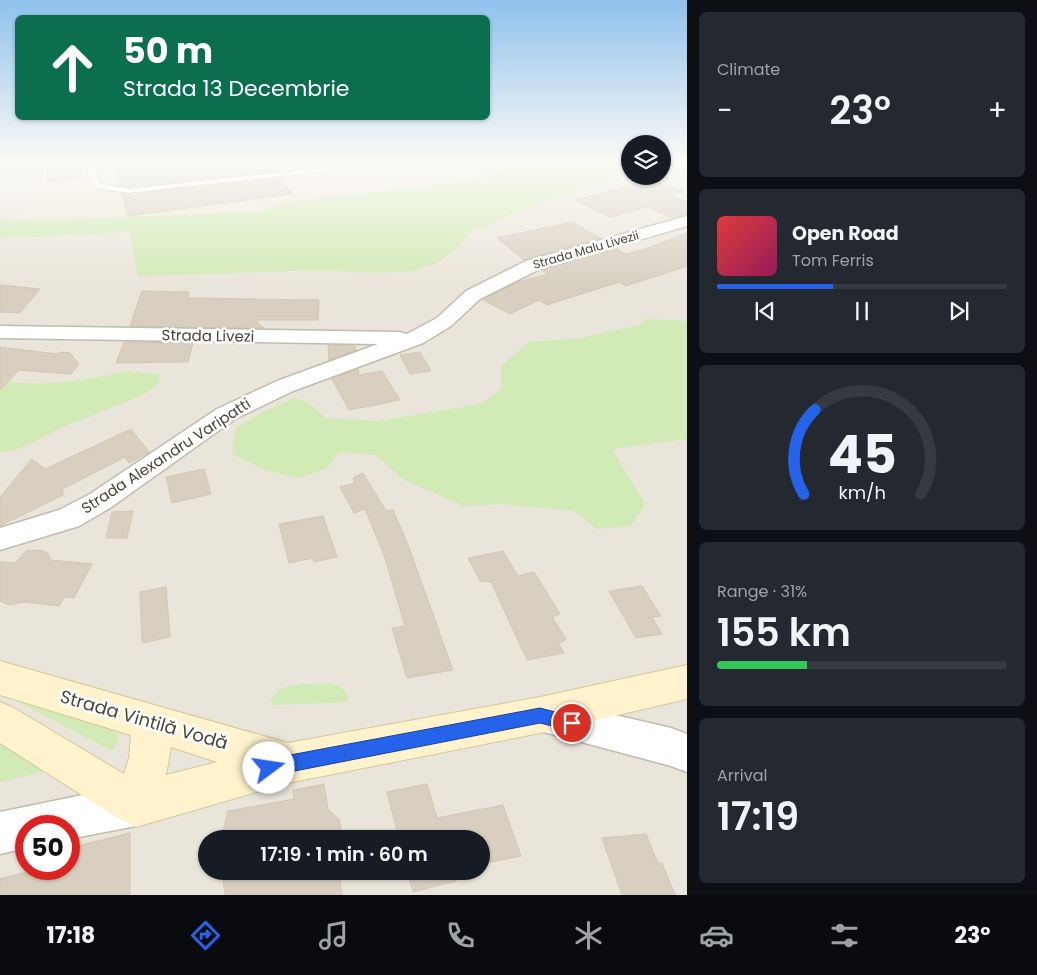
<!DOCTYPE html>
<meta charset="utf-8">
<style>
:root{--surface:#171b24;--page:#242831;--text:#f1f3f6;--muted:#9ea1a6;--line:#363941;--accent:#2563eb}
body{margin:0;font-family:Poppins,sans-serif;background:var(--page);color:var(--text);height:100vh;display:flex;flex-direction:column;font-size:19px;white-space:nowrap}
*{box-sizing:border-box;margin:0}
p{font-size:16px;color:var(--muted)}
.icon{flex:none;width:28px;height:28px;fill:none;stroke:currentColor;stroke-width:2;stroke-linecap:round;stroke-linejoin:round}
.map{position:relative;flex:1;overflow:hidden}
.panel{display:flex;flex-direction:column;gap:12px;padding:12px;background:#0d0f14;width:350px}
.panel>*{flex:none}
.hud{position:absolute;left:15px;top:15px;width:475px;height:105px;border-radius:8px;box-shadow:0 1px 4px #0004;background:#0b6e4f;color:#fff;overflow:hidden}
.tools{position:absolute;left:621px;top:135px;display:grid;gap:10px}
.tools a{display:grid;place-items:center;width:50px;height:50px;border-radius:50%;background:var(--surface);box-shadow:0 1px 4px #0004;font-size:25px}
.speed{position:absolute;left:15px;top:815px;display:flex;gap:10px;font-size:25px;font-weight:700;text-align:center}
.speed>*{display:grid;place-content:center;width:65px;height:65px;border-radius:50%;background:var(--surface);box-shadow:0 1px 4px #0004;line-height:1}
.speed .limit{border:8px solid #d22;background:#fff;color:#111}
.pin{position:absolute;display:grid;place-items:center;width:42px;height:42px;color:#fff;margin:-21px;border:2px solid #fff;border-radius:50%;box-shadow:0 1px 5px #0007}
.me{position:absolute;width:55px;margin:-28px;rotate:76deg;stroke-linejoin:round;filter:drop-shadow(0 0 4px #0008)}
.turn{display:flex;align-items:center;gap:18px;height:105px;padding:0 25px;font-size:22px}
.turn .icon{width:65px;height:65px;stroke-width:2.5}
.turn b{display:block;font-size:35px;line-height:42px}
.big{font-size:38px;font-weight:600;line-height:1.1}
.panel .widget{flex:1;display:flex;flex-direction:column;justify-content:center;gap:8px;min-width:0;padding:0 18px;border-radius:8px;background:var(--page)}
.panel .dial{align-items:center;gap:0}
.dial svg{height:130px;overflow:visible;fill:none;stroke:var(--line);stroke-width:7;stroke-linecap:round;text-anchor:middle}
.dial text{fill:var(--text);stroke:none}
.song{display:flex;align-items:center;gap:15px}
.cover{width:60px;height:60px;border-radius:8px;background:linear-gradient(135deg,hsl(0 70% 55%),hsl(330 70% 35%))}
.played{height:5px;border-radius:2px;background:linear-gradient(90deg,var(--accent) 40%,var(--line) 40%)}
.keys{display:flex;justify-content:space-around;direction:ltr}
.heat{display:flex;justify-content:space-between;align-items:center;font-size:28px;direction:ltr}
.charge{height:8px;border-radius:4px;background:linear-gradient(90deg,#34c759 31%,var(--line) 0)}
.trip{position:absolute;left:198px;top:830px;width:292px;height:50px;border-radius:25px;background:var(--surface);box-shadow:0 1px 4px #0004;font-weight:600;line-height:50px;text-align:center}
.dock{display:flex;height:80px;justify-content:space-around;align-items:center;background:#090b0e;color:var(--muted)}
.dock .icon{width:35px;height:35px}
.dock .selected{color:var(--accent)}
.dock b{font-size:22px;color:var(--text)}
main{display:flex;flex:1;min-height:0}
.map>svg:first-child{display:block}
.residential{fill:#eae5da;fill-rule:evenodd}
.education{fill:#efe8d6}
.green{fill:#d2eab5}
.building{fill:#d8cfc1;stroke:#d3c7b4}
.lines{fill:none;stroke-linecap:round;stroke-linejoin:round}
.service-casing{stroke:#c2bbae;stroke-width:2}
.minor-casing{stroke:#c2bbae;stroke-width:3}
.secondary-casing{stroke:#d6c79b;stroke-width:2}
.service{fill:#fff;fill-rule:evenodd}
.minor{fill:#fff;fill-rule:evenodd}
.secondary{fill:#fff3cd;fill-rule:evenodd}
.route{fill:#2563eb;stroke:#184099}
.labels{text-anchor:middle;stroke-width:5;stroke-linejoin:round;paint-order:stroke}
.far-street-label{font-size:12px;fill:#4b4439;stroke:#fff}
.street-label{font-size:15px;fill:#4b4439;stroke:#fff}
.near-street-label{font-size:18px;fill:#4b4439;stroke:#fff}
</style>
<main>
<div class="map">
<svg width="687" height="895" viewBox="0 0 687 895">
<rect width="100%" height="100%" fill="#f6f3ec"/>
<path class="residential" d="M0 160H630V176H662L663 160H687V895H0ZM26 826H69V869H26ZM206 839H481V871H206Z"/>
<path class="education" d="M38 160H528L471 180 288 200 257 211 119 217 67 216 22 220Z"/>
<path class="green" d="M533 160H630V176H632L521 210 471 232 460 246 436 263 413 271 371 273 324 270 138 276 130 232 0 239V218L21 221 261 212 287 202 474 181Z
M645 319 687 321V439L612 449 645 504 631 526 596 529 574 511 501 504 463 506 401 478 376 455 339 452 326 469 297 478 263 469 232 454 236 428 261 413 294 398 309 403 326 418 379 421 481 404 501 389V366L529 342 581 338 640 325Z
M128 371 160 375 156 387C124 405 90 415 57 430 36 440 24 451 0 452V381C45 387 84 381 128 371Z
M303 684C319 684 345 679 349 699L347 702 273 705 271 700 278 690 283 688Z
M7 696 118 726 119 735 114 749 110 750Z
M0 742 42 767 41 772 0 782Z"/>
<path class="building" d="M47 160H76L78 179 48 182Z
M112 160H268L276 171 128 187 119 185Z
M281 178 292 194 128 216 122 194Z
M653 179 683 191 670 195 687 202V214L673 218 647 207 610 217 576 200Z
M572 222 600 238 524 260 497 238Z
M687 233V266L626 286 619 282 547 305 539 300 510 314 483 300 517 282 548 274 542 270 617 249 626 254 642 250Z
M0 285 40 289 20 313 0 312Z
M142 291 189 292 187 298 319 300 318 320H255L264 328 130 326Z
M124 342 193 343 188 362 116 363Z
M328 345 355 346 356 350 329 360Z
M0 347 57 354 59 352 70 353 79 364 71 374 19 370 0 390Z
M420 352 431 371 410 374 400 355Z
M358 369 359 375 382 371 400 400 349 410 332 379Z
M131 429 149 452 129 463 125 457 63 489V495L0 526V497L32 459 45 469Z
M204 469 211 494 172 503 166 477Z
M363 473 386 511 393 510 408 545 453 670 407 678 392 628 405 626 384 555 365 509 354 513 340 487 355 483 353 478Z
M133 511 127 538H106L112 512Z
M323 516 337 557 314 562 313 558 289 563 279 524Z
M41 550 48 553 50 560 92 564 74 598 64 597 59 606 24 602 10 605 0 601V562L15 563 26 551Z
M503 551 518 576 534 572 560 614 552 617 566 639 559 644 564 653 527 660 491 582 480 581 468 558Z
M642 586 661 616 652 617 662 634 636 638 609 591Z
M166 587 170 637 142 643 140 592Z
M324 784 328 810 339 819 343 839H221L228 811 294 799 293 790Z
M427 784 437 818 503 805 521 856 481 864V839H399L387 792Z
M130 833V895H0V879L38 869H69V848Z
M646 834 658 863H662L675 895H622L602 838Z
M222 871H339L342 895H225Z
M407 871H453L456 881 413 892Z"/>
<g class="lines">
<defs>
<path id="service" d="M87 160H95L97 178 101 184 128 189 330 167 334 169 330 171 128 193 95 188 89 178Z"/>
<path id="minor" d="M687 216V226L540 269 480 299 451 326 423 343 293 391 235 419 110 508 79 526 0 550V528L59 510 90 494 217 409 277 381 378 344 0 338V326L399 332 407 334 437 318 466 291 526 261Z
M542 698 671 728 687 734V772L671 766 529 728 523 716 529 704Z
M136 784 151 790 157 805 151 820 136 826 69 839V826H26V848L0 854V812Z"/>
<path id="secondary" d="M0 661 288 743 540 697 687 665V699L540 733 288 783 136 827 121 820 0 743V702L14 708 124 774 129 758 131 735 0 695ZM171 747 217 762 166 775Z"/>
</defs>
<use href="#service" class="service-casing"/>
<use href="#minor" class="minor-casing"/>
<use href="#secondary" class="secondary-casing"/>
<use href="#service" class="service"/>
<use href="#minor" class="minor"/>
<use href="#secondary" class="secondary"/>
</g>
<linearGradient id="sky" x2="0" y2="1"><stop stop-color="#8fc1ec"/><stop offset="0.56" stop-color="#fbfaf6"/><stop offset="1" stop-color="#fbfaf6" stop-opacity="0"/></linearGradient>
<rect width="687" height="286" fill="url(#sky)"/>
<path class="route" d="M540 708 578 718 580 723 578 729 572 731 540 723 269 776 263 774 261 768 263 762 269 759Z"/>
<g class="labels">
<g class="far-street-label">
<text transform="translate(586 250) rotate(-16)" y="4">Strada Malu Livezii</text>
</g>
<g class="street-label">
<text transform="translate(208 336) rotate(1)" y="5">Strada Livezi</text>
<text transform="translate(166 456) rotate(-33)" y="5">Strada Alexandru Varipatti</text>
</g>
<g class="near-street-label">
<text transform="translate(144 720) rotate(16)" y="6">Strada Vintilă Vodă</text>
</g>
</g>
</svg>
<div class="tools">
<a><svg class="icon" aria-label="layers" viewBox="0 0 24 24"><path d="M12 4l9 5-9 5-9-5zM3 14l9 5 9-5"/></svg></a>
</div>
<div class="speed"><div class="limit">50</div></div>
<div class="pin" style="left:572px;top:723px;background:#d93025"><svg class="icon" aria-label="arrive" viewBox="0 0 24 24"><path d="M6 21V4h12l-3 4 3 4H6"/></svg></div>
<svg class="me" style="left:269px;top:768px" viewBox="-20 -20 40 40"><circle r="19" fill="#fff"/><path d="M0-13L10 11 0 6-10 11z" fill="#2563eb"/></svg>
<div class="trip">17:19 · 1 min · 60 m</div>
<div class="hud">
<div class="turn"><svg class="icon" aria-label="ahead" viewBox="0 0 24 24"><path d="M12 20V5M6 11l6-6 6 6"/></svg><div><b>50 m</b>Strada 13 Decembrie</div></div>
</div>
</div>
<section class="panel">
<div class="widget"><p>Climate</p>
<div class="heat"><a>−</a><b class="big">23°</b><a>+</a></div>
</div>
<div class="widget">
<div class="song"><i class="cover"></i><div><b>Open Road</b><p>Tom Ferris</p></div></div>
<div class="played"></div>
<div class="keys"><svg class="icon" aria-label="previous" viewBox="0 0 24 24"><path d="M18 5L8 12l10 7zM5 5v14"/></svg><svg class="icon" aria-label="pause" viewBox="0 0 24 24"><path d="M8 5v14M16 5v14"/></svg><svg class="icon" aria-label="next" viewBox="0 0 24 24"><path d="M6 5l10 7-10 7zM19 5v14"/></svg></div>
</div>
<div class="widget dial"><svg viewBox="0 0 100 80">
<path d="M14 69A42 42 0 1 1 86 69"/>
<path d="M14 69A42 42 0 0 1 21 17" stroke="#2563eb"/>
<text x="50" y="56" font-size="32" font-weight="700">45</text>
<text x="50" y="72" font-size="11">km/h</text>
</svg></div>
<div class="widget"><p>Range · 31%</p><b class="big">155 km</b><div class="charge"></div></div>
<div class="widget"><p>Arrival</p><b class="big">17:19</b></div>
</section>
</main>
<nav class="dock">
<b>17:18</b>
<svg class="icon selected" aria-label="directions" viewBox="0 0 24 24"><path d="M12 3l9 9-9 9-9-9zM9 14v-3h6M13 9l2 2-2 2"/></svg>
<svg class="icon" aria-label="music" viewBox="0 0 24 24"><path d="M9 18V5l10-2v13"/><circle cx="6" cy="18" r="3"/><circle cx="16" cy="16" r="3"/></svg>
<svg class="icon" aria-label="phone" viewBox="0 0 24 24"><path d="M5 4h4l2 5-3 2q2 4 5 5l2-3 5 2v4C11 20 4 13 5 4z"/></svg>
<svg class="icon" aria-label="climate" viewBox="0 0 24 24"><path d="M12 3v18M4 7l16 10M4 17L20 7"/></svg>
<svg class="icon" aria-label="car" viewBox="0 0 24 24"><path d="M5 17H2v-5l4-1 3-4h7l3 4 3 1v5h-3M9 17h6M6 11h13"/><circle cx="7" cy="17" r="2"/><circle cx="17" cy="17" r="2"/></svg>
<svg class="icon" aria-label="filters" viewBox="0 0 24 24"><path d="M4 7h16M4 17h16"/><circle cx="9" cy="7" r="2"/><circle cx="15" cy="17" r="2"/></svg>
<b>23°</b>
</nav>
